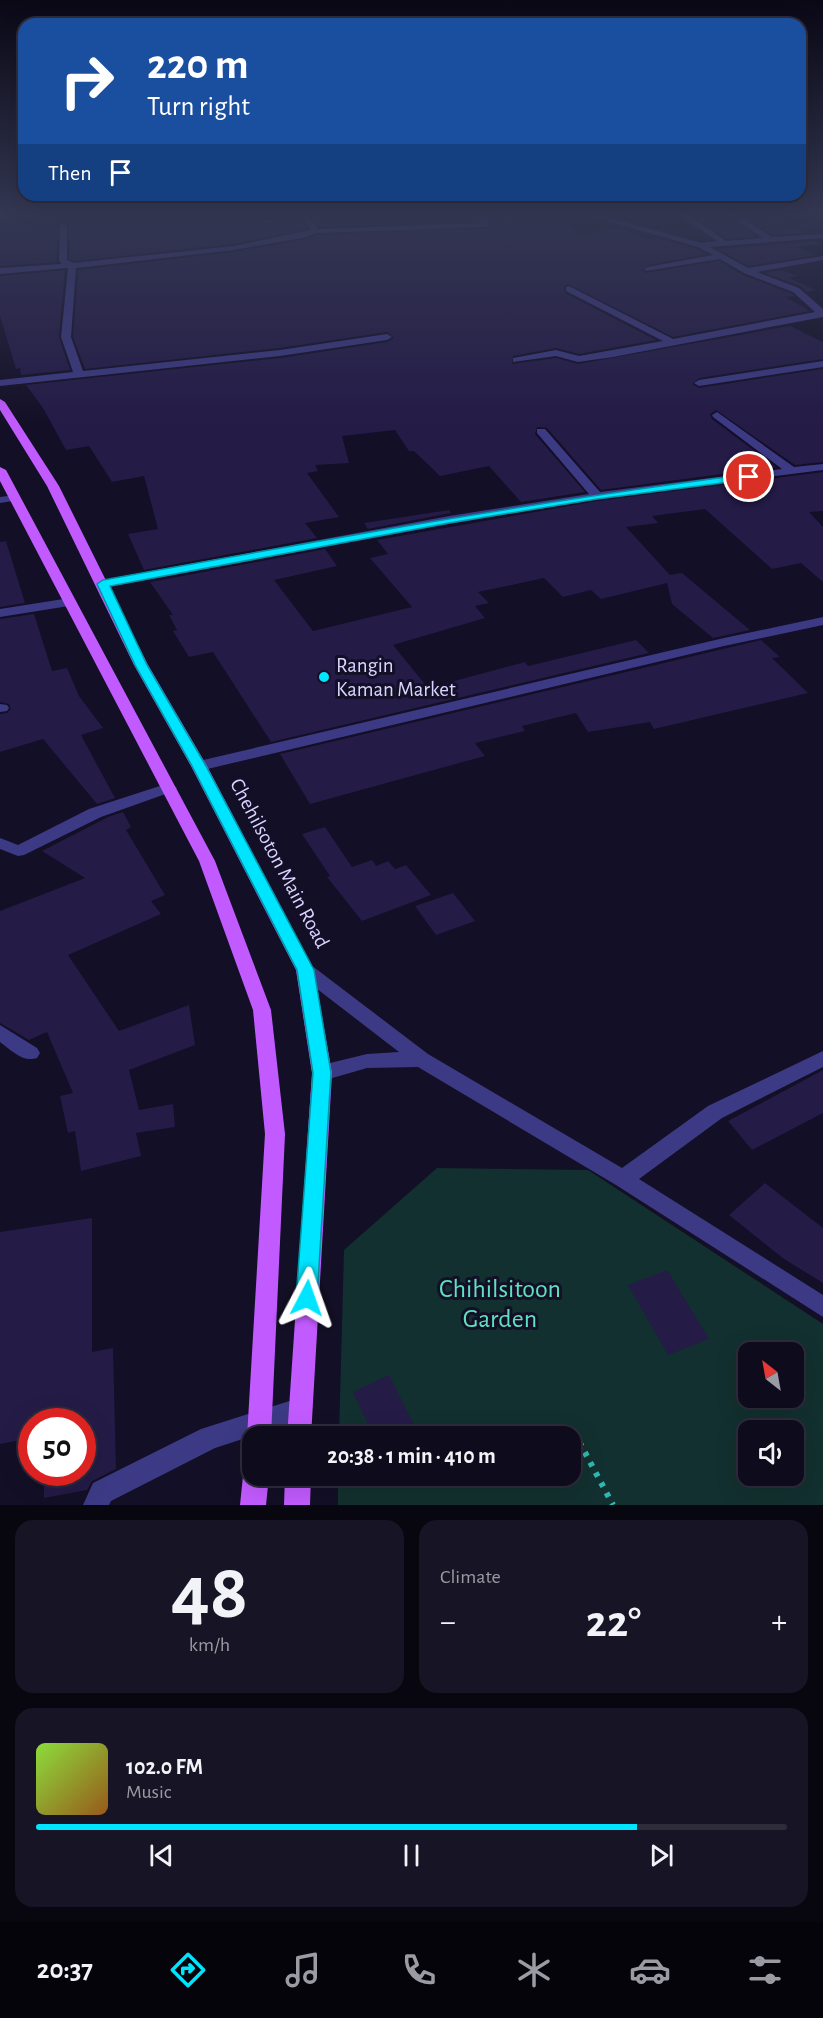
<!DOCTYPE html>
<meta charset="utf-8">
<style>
:root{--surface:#0e0b1c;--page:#171425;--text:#f1f3f6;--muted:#9b9ba3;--line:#2e2b3b;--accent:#00e5ff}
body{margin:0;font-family:"Alegreya Sans",sans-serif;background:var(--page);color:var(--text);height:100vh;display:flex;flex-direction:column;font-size:22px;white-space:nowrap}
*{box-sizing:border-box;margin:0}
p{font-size:20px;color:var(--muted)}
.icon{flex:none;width:33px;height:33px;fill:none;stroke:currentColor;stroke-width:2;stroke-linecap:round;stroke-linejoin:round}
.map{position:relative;height:1505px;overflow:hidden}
.sheet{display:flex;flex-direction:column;gap:15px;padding:15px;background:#08060f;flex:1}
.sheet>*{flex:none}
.banner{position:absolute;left:18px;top:18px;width:788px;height:183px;border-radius:18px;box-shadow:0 6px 24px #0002,0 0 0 2px var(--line);background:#1a4fa0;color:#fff;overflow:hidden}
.needle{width:39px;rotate:329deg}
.tools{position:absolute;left:738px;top:1342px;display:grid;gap:12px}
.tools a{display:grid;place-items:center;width:66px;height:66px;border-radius:12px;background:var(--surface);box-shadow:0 6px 24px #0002,0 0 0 2px var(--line);font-size:30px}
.speed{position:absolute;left:18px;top:1408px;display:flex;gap:12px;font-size:30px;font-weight:700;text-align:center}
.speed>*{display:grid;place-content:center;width:78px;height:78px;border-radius:50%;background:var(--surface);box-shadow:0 6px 24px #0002,0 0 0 2px var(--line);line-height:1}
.speed .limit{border:9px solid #d22;background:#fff;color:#111}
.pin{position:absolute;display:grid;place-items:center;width:51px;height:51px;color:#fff;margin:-26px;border:3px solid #fff;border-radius:50%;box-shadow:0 2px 6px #0007}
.me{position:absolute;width:66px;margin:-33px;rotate:4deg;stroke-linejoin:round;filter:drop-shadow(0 0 4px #0008)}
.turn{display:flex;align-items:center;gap:21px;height:126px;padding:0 30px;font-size:27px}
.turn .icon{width:78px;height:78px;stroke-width:2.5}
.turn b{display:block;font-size:42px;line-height:51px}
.then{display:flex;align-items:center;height:57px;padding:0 30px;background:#0003;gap:12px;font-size:22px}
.big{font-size:45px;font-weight:600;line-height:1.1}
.sheet .widget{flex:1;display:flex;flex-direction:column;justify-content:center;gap:9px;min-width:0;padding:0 21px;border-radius:18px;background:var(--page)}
.sheet .dial{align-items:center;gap:0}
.dial b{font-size:78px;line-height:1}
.song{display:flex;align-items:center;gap:18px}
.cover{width:72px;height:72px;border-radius:9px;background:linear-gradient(135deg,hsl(90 70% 55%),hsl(30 70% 35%))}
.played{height:6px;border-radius:3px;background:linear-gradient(90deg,var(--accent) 80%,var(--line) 80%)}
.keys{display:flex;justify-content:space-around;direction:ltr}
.heat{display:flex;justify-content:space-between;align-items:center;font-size:33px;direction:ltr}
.sheet .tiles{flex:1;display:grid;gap:15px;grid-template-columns:1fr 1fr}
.widget:last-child{grid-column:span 2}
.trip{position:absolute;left:242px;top:1426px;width:339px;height:60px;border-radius:18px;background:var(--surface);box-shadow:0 6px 24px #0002,0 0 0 2px var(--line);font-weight:600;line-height:60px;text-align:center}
.tab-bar{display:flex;height:96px;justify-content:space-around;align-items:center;background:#06040b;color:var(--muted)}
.tab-bar .icon{width:42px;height:42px}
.tab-bar .current{color:var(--accent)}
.tab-bar b{font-size:27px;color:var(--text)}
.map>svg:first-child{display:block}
.green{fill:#12302f;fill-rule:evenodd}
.building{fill:#241b47}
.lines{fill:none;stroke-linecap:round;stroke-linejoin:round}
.path{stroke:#2fb8b0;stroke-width:6;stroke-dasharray:4.5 7;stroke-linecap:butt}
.minor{fill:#3d3a85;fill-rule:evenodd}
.major{fill:#c25bff;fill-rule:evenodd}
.route{fill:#00e5ff;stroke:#0095a6;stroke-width:1.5}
.poi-dot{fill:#00e5ff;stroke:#130f26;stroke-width:2}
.labels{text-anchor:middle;stroke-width:6;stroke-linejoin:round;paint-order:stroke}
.poi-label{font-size:21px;fill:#d9d4ff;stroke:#130f26;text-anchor:start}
.street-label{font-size:21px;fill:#d9d4ff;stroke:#130f26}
.near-park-label{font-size:26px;fill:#5fe0c0;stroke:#130f26}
</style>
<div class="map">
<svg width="823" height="1505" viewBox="0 0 823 1505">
<rect width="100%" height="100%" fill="#130f26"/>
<path class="green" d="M437 1168 588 1170 823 1324V1505H338V1476H570V1437H339L344 1250ZM748 1353H794V1398H748ZM748 1431H794V1476H748Z"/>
<path class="building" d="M0 214H257L262 220 294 217 305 224 308 228 234 244 74 261 69 259V225L61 221 58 223 57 262 0 266Z
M308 214H475L477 221 319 227Z
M691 214H725L756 236 727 239Z
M740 214H776L804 233 773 235Z
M529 215 561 216 579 236 622 229 646 239 657 238 697 249 706 254 648 265 642 270 645 273 720 261 743 275 792 294 794 296 785 297 810 311 673 337 568 284 564 286 565 293 656 340 579 354 556 348 513 356 512 364 556 358 578 364 790 326 823 342V359L699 378 692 384 699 388 823 369V462L795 465 716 410 710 414 712 419 776 467 601 490 547 428 537 427 535 434 585 492 521 502 489 466 440 476 414 451H409L395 430 342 436 349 463 315 465 318 471 307 473 339 517 305 523 317 538 144 570 128 534 158 529 144 476 112 482 89 446 66 450 43 408 26 385 280 358 387 342 394 338 387 332 280 348 85 369 73 337 78 270 234 252 307 239 317 235 485 229 491 226 488 216Z
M816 241 820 244 797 247 815 255 748 266 718 249Z
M65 270 59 337 70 370 21 375 20 368 16 369 0 316V276Z
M782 270 798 276 789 278 816 290 807 292 800 286 765 273Z
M823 472V511L809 512 823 527V582L801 563 772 569 705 509 652 516 658 523 626 527 670 575 682 573 750 630 713 638 672 604 667 583 601 599 591 590 563 597 544 578 478 592 489 603 475 606 485 618 393 645 428 688 525 662 528 666 636 640 649 653 271 742 213 652 189 657 173 631 177 630 169 615H173L150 582 325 549 337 566 274 580 313 631 412 607 370 558 388 554 377 540 597 501Z
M449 510 451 513 368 529 364 523Z
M6 541 25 603 0 607V542Z
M34 614 52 671 67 668 79 696 103 728 81 735 115 798 97 804 43 739 0 752V714L7 713 11 709 9 704 0 702V619Z
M761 640 780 657 772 658 808 693 654 729 650 722 588 732 576 713 522 726 525 731 475 743 485 756 310 804 280 754Z
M123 812 131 827 126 830 165 895 151 901 161 914 68 955 119 1031 189 1005 195 1045 129 1070 139 1110 173 1104 175 1127 136 1133 141 1156 81 1171 75 1131 68 1133 60 1096 73 1093 47 1032 29 1040 0 1023V911L85 878 42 851 108 817Z
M325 827 352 867 372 860 376 866 388 861 395 869 406 865 431 895 362 921 327 877 330 876 302 834Z
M453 893 475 921 436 935 415 906Z
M823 1070V1113L752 1150 728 1121Z
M765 1183 823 1228V1283L784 1259 729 1215Z
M92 1218V1352L113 1348 116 1469 92 1481 87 1490 44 1498V1473H82V1422H32V1438L0 1444V1232Z
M667 1270 709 1339 668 1355 628 1285Z
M389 1375 420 1437H374L353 1392Z"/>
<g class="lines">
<path class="path" d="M574 1432 613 1505"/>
<path class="minor" d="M293 214C305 213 312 218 318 229L480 223 477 214H485L489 225 485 227 316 233 307 237 234 250 76 268 71 337 83 371 280 350 387 334 392 337 387 340 280 356 0 386V380L73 372 61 337 68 268 0 274V268L62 264 59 261 60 223 67 225V260L74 263 234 246 311 230 307 222Z
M583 214H595L701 243 717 241 678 214H687L726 241 763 238 727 214H736L772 237 823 234V238L710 247 748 268 823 256V260L757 272 799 288 823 309V317L613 357 578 362 556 356 513 362V358L556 350 579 356 663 341 566 291V287L569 286 673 339 815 312 793 292 744 273 720 259 645 271 644 269 648 267 713 255 698 247Z
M823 361V367L699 386 694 383 699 380Z
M717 412 794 467 823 464V470L597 499 449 524 103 588 97 584 103 580 449 516 589 494 537 433V429H545L600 492 782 469 713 417 712 415Z
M15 495 19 496V500L0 503V497Z
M70 598 75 599 76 602 75 605 0 617V609Z
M823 617V625L724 646 199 771 191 766 199 761 724 638Z
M0 704 7 705 9 708 7 711 0 712Z
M169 783 177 788 174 791 101 817 24 855 18 856 0 849V838L18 845 89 809Z
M305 963 311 965 428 1054 622 1168 708 1106 823 1051V1067L722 1118 639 1179 823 1295V1317L616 1185 418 1067 367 1068 322 1081 315 1078 312 1073 315 1068 322 1065 367 1054 399 1052 299 975 296 970 299 965Z
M0 1025 37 1048 40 1053 37 1058C23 1063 11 1050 0 1042Z
M299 1398 308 1402 311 1410 308 1418 215 1448 111 1501 109 1505H83L93 1483 201 1429Z"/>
<path class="major" d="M0 399 5 402 59 486 148 665 207 766 314 970 332 1073 311 1437H287L312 1073 296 970 191 766 134 665 47 486 0 410Z
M0 467 6 470 215 861 271 1010 285 1134 271 1437H252V1446L247 1437 265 1134 253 1010 199 861 0 481Z
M252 1465V1476H269L266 1505H240L243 1476 247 1467Z
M285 1476H311L310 1505H284Z"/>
</g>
<linearGradient id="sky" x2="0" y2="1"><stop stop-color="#0a0815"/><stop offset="0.5" stop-color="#333752"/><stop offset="1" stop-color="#333752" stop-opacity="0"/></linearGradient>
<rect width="823" height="424" fill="url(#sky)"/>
<path class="route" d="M749 474 753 475V479L597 499 449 523 110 586 147 665 206 766 314 970 331 1073 317 1298 314 1305 307 1307 299 1305 296 1298 313 1073 297 970 192 766 135 665 97 584 103 580C318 541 532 502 749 474Z"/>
<circle class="poi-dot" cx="324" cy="677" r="6"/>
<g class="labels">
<g class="poi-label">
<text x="336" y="672">Rangin<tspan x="336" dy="24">Kaman Market</tspan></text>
</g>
<g class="street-label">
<text transform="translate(280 863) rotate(62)" y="7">Chehilsoton Main Road</text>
</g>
<g class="near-park-label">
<text x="500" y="1297">Chihilsitoon<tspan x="500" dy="30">Garden</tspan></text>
</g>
</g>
</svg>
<div class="tools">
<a><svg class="needle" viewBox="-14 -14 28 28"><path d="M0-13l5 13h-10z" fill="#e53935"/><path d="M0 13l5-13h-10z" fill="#9b9ba3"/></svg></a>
<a><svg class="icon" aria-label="sound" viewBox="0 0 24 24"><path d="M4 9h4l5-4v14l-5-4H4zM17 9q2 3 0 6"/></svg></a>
</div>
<div class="speed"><div class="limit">50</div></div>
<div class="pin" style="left:749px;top:477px;background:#d93025"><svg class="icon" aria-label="arrive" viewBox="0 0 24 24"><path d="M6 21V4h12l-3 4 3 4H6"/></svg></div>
<svg class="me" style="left:307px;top:1298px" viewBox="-20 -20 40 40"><path d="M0-17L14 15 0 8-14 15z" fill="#00e5ff" stroke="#fff" stroke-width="4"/></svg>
<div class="trip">20:38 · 1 min · 410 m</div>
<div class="banner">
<div class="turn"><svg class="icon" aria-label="right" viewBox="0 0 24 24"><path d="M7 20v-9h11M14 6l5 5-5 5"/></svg><div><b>220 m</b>Turn right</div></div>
<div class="then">Then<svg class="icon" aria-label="arrive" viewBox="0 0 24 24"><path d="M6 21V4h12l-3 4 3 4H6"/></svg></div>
</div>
</div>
<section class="sheet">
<div class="tiles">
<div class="widget dial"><b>48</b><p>km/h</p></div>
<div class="widget"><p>Climate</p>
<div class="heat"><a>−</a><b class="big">22°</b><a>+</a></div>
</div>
<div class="widget">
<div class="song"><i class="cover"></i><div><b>102.0 FM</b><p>Music</p></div></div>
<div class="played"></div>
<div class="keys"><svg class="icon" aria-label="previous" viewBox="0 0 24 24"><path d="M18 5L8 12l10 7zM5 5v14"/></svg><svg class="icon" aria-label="pause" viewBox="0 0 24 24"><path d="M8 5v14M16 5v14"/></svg><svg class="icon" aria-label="next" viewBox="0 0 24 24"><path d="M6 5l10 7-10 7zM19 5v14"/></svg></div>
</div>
</div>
</section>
<nav class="tab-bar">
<b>20:37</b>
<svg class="icon current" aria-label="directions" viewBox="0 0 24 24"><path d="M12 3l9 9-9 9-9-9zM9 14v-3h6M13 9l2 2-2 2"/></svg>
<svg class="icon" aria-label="music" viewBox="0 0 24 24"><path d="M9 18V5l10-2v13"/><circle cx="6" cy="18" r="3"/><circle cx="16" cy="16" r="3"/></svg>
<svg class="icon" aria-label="phone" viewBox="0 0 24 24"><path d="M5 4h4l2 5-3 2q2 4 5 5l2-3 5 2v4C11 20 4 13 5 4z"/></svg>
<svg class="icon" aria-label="climate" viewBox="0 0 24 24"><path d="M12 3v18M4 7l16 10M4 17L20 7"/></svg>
<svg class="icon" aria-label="car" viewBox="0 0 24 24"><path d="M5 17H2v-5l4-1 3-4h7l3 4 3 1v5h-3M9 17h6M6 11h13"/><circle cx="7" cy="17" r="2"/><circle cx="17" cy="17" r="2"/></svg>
<svg class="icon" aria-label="filters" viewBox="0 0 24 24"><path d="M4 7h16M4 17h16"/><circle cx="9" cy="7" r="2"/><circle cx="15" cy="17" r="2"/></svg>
</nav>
